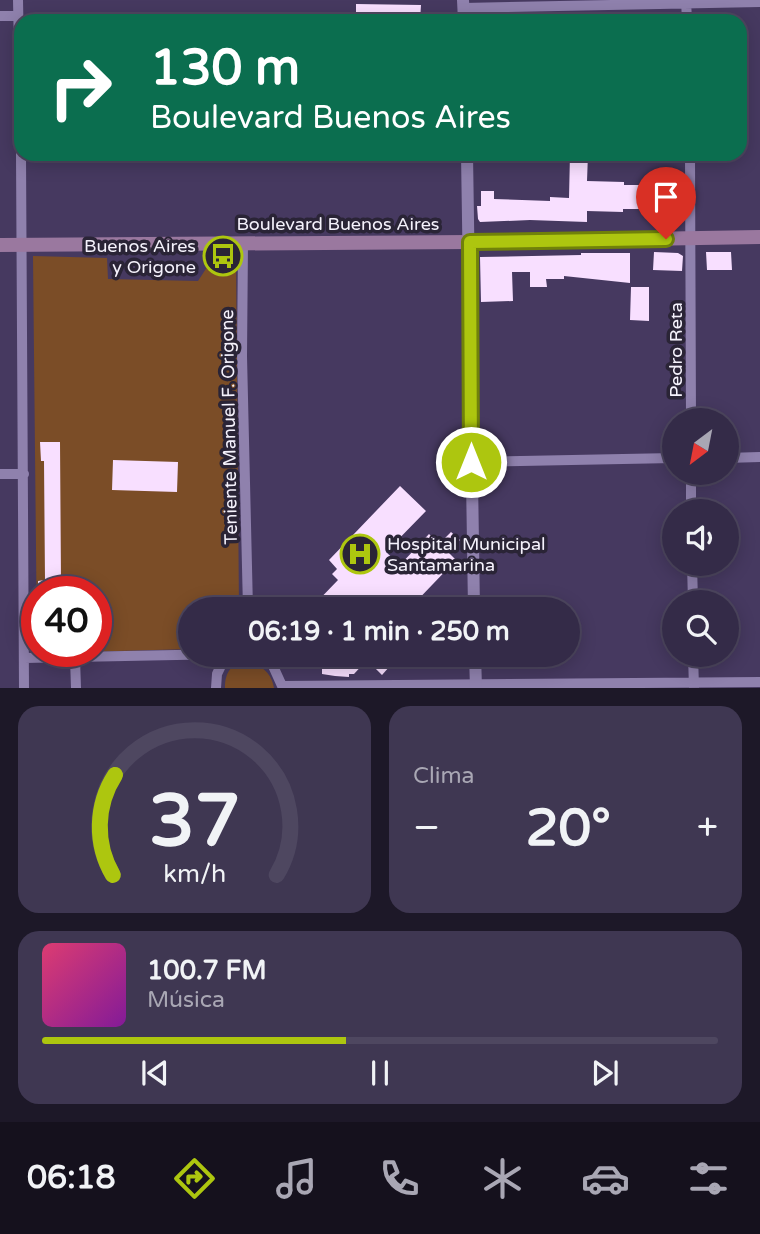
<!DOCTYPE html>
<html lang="es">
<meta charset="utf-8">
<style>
:root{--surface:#342b48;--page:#3f3752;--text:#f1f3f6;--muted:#a9a7b4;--line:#4e4760;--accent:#adc60f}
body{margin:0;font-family:"Varela Round",sans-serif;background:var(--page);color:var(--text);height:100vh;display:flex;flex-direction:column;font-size:26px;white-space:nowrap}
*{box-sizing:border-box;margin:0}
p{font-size:23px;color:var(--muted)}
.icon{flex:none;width:38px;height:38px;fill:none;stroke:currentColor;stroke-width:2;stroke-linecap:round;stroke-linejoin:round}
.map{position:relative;height:688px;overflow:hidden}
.drawer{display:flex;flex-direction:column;gap:18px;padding:18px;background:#1d1828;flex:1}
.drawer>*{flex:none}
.hud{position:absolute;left:14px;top:14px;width:733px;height:147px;border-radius:21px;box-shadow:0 4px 18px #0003,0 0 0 2px var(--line);background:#0b6e4f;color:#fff;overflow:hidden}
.needle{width:46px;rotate:212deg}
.controls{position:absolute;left:662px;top:408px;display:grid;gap:14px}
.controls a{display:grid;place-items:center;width:77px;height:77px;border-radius:50%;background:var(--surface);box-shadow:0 4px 18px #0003,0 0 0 2px var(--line);font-size:35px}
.speed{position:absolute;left:21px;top:576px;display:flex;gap:14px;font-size:35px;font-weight:700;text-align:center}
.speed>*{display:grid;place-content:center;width:91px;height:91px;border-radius:50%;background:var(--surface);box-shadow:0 4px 18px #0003,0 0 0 2px var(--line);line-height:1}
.speed .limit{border:10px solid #d22;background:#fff;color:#111}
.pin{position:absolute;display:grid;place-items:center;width:60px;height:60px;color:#fff;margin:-72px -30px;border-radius:50% 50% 50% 0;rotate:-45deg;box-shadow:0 0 7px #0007}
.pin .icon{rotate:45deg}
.me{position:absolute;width:77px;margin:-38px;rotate:0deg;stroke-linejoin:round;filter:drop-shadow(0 0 5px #0008)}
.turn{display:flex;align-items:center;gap:24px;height:147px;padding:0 21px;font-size:32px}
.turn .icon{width:91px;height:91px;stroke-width:2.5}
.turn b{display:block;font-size:49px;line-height:60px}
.big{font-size:52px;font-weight:700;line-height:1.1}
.drawer .widget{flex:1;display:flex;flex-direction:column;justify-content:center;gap:10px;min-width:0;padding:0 24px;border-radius:21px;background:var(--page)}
.drawer .dial{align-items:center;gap:0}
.dial svg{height:182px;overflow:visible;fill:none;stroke:var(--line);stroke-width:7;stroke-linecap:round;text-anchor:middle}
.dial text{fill:var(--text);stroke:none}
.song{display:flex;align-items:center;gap:21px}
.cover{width:84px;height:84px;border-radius:10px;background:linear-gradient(135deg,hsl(340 70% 55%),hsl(290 70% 35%))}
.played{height:7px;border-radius:4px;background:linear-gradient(90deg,var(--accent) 45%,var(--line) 45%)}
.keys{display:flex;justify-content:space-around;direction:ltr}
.heat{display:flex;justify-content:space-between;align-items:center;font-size:38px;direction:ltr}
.drawer .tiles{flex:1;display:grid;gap:18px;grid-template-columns:1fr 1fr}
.widget:last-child{grid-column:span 2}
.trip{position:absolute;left:178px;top:597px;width:402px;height:70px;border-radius:35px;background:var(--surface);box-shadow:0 4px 18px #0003,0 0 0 2px var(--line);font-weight:700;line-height:70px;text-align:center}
.dock{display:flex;height:112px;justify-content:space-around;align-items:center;background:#15111d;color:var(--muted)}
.dock .icon{width:49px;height:49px}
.dock .active{color:var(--accent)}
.dock b{font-size:32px;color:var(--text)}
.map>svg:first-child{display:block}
.green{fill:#7b4d27}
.building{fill:#f8dfff}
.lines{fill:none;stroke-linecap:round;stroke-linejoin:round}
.minor{stroke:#8f81ad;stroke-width:10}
.tertiary{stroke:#8f81ad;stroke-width:12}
.secondary{stroke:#9a789f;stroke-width:14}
.route-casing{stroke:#70810a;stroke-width:18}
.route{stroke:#adc60f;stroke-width:12}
.labels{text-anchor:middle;stroke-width:7;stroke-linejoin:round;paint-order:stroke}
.street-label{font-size:18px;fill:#f5f2fc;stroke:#2a2436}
.poi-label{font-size:18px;fill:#f5f2fc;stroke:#2a2436;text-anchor:end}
</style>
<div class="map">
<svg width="760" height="688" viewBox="0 0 760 688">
<rect width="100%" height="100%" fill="#463960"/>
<path class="green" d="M33 256 107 258 108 279 198 281 213 258 236 259 239 609H191V649L43 653 41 651H96V592H37V646Z
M249 660C262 666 272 674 274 688H225C225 671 232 663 249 660Z"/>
<path class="building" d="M356 4 421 5 420 21H356Z
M570 154H588L587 181 624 182V185H645V209H623V212L587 211V222L530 220 480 222 478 219 477 206H481V191H494V199L550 201V197L569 198Z
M647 209H679V215L676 219 646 218Z
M654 252 678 253 683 256 682 271 653 270Z
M706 252H731L732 270H707Z
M581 253H630V283L564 276V279H546L547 287H530V272H512L513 301 481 302 480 257 581 255Z
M631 287H649V321L630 320Z
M40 442H60L61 580H76V592H38V581L45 580 44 461H41Z
M113 460 178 462 177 492 112 490Z
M400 486 426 511 386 552 400 565 429 534 439 544 451 532 460 540 448 552 456 560 409 609H310L338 580 332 574 337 569 329 560Z
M282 654H378L390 666 382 675 367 660 354 674H349V677L335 676 322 674V665L299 664 291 669Z"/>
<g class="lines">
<path class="minor" d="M18 0 21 152
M686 0 687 21
M463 8 760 2
M0 16H18
M21 154 24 688
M690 154 691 420
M243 243 242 356 248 609
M726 458 760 457
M471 462 674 458
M691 472V511
M0 474H24
M692 564 693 602
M262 654 273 666 283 688
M693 654 694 688
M24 658 227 654
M75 658 76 688
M283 686 760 682
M216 688 217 674 226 655"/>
<path class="tertiary" d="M463 0 464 21
M467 154 474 609
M475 654 476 688"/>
<path class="secondary" d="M0 245 470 242 760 237"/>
</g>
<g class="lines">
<defs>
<path id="route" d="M471 462 470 242 666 239"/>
</defs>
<use href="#route" class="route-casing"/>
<use href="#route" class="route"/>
</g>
<defs>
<symbol id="bus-ring" viewBox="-11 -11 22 22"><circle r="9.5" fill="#2a2436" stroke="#adc60f" stroke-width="1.5"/><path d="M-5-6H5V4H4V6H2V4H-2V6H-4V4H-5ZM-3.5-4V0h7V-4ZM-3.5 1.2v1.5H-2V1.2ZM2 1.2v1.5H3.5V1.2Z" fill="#adc60f"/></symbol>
<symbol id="hospital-ring" viewBox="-11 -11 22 22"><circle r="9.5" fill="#2a2436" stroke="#adc60f" stroke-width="1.5"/><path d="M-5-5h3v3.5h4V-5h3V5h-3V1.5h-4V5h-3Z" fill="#adc60f"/></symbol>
</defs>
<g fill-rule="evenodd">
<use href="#bus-ring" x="201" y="234" width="44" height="44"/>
<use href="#hospital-ring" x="338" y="532" width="44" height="44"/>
</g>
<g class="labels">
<g class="street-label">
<text x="338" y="230">Boulevard Buenos Aires</text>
<text transform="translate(676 350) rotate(-90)" y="6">Pedro Reta</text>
<text transform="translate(229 427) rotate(-91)" y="6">Teniente Manuel F. Origone</text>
</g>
<g class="poi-label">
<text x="196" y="252">Buenos Aires<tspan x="196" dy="21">y Origone</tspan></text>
<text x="387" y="550" text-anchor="start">Hospital Municipal<tspan x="387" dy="21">Santamarina</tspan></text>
</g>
</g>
</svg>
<div class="controls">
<a><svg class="needle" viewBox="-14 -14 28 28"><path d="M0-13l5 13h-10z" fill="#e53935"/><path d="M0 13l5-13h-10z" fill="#a9a7b4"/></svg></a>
<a><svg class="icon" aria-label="sound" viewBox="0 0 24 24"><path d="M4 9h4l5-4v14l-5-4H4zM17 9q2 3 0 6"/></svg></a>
<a><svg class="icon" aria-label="search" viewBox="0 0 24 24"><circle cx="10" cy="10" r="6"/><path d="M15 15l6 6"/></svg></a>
</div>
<div class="speed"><div class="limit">40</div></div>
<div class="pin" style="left:666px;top:239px;background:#d93025"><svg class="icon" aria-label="arrive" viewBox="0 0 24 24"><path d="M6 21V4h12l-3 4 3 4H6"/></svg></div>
<svg class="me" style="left:471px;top:462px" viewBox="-20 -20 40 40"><circle r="17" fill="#adc60f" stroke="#fff" stroke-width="3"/><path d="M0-11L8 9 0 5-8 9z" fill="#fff"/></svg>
<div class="trip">06:19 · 1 min · 250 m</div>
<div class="hud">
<div class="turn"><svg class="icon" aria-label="right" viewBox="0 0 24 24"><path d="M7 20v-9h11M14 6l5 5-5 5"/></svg><div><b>130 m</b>Boulevard Buenos Aires</div></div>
</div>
</div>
<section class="drawer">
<div class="tiles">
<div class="widget dial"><svg viewBox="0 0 100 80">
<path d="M14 69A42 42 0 1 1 86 69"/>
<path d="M14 69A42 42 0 0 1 15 25" stroke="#adc60f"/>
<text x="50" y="56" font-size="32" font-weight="700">37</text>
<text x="50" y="72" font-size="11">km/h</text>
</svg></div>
<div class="widget"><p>Clima</p>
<div class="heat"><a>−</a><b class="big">20°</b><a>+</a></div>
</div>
<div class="widget">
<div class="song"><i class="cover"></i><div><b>100.7 FM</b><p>Música</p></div></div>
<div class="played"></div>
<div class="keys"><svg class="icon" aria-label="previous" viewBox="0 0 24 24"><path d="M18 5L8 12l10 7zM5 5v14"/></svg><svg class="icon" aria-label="pause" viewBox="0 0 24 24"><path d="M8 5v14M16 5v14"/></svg><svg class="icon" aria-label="next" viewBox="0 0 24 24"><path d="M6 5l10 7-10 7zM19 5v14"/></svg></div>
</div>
</div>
</section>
<nav class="dock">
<b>06:18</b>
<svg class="icon active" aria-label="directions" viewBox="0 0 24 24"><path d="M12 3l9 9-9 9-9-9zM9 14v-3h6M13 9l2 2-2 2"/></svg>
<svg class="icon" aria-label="music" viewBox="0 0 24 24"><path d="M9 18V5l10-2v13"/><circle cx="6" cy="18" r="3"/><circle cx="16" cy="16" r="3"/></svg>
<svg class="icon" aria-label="phone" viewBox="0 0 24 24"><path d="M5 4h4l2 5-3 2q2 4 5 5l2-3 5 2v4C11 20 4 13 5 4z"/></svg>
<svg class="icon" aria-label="climate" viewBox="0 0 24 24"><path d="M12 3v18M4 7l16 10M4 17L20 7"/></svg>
<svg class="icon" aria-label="car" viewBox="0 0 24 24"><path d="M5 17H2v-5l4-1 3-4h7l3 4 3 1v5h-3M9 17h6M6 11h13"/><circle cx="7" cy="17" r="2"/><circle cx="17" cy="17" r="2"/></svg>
<svg class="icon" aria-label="filters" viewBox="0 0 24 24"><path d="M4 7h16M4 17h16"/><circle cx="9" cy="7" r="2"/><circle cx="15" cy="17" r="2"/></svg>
</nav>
